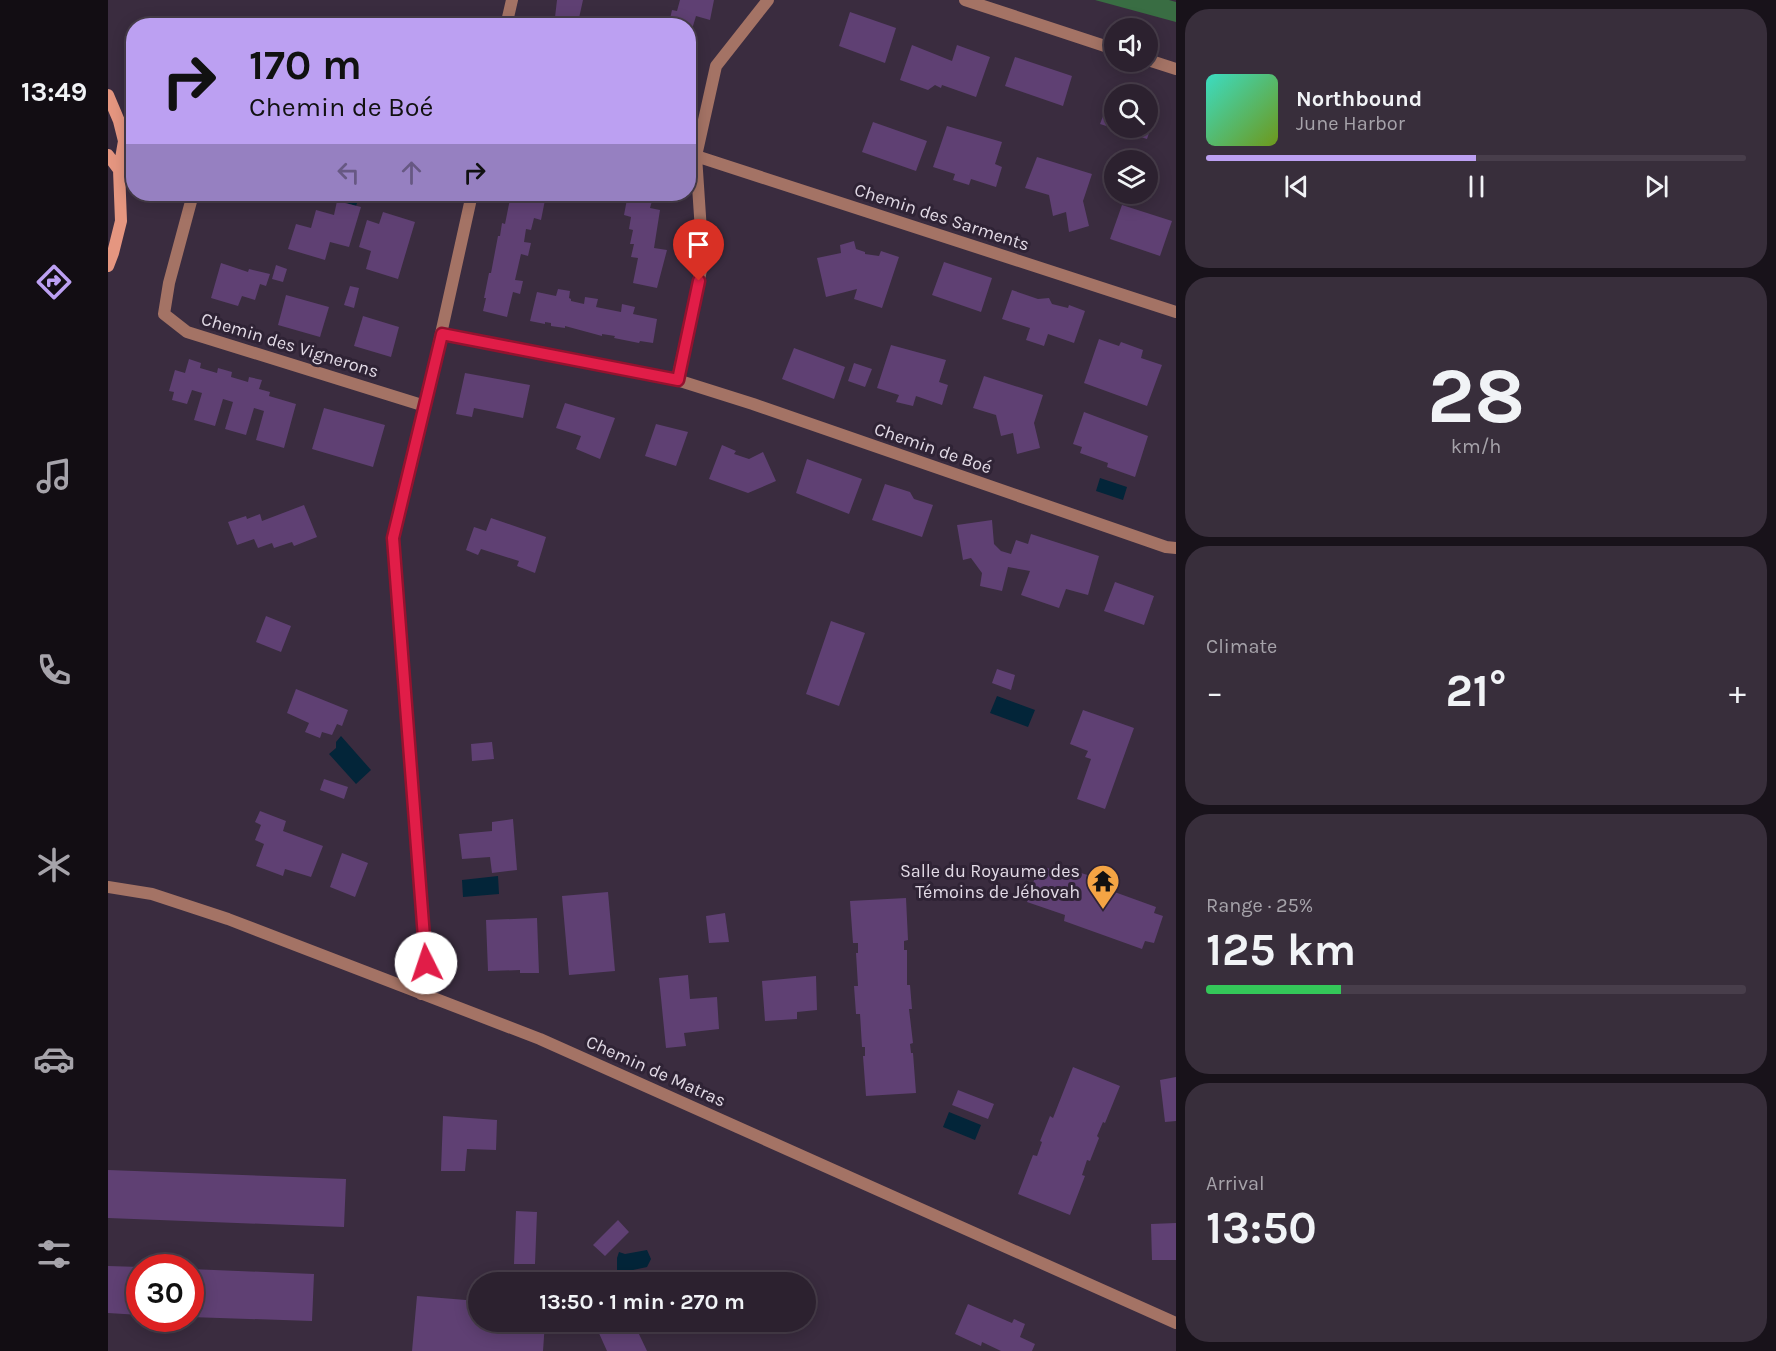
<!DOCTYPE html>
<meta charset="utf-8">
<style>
:root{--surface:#2c212f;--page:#382e3b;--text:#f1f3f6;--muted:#a6a3aa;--line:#483e4b;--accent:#bca0f2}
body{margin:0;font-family:Karla,sans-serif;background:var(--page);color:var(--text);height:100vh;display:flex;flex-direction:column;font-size:22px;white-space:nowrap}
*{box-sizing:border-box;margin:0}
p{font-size:20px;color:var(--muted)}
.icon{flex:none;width:33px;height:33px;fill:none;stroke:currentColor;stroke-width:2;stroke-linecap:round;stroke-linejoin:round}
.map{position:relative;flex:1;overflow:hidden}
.side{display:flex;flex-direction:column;gap:9px;padding:9px;background:#18121a;width:600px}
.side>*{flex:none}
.banner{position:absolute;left:18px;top:18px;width:570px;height:183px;border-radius:24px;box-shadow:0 3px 15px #0003,0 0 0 2px var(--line);background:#bca0f2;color:#111;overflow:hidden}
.buttons{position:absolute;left:996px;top:18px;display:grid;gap:12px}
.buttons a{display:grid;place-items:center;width:54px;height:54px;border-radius:50%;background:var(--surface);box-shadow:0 3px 15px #0003,0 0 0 2px var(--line);font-size:30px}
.speed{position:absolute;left:18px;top:1254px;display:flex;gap:12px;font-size:30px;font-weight:700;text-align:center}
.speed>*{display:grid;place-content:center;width:78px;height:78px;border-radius:50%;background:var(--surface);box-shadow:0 3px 15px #0003,0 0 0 2px var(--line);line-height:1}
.speed .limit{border:9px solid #d22;background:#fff;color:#111}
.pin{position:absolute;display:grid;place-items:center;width:51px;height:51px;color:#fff;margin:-62px -26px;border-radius:50% 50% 50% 0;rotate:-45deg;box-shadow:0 0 6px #0007}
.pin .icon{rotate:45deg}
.me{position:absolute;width:66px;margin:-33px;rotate:356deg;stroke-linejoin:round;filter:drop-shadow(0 0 4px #0008)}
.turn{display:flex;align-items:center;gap:21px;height:126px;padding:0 24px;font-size:27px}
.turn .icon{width:78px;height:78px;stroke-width:2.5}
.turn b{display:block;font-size:42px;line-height:51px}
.lanes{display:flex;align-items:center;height:57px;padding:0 24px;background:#0003;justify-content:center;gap:30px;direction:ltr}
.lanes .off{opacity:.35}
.big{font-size:45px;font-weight:700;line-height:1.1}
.side .widget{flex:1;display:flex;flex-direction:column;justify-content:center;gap:9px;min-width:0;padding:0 21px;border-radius:24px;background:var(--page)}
.side .dial{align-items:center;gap:0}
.dial b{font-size:78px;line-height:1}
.song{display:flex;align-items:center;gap:18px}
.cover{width:72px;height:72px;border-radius:9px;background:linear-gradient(135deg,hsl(170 70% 55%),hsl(80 70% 35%))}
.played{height:6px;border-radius:3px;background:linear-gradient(90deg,var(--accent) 50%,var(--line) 50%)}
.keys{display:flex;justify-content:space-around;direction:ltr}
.heat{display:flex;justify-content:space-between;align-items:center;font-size:33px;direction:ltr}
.charge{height:9px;border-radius:4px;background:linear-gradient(90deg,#34c759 25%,var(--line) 0)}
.trip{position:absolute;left:360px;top:1272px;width:348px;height:60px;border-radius:30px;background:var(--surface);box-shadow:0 3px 15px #0003,0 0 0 2px var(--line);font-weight:700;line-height:60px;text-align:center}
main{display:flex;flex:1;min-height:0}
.tabs{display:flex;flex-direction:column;width:108px;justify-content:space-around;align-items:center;background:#120d13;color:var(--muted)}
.tabs .icon{width:42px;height:42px}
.tabs .active{color:var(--accent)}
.tabs b{font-size:27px;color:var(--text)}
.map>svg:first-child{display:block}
.forest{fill:#396d43}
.water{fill:#032539}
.building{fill:#5f4073}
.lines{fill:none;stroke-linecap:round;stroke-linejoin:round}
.street{stroke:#a47365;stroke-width:12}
.secondary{stroke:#e59680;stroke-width:12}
.route-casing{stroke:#92132f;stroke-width:15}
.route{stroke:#e11d48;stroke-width:10}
.labels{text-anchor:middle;stroke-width:6;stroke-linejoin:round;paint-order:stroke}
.street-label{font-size:18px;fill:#e2dae6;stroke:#2f2335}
.poi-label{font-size:18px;fill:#e2dae6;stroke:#2f2335;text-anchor:end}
</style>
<main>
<nav class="tabs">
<b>13:49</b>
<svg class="icon active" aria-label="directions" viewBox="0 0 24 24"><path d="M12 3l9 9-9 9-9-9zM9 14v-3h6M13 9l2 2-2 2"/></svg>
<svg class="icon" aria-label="music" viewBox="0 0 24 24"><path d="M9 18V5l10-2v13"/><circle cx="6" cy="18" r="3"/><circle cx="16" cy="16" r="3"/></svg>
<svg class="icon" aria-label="phone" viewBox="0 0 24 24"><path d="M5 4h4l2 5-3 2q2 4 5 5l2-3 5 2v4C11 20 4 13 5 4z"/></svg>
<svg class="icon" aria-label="climate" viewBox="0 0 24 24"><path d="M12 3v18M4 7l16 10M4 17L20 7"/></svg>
<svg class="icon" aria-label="car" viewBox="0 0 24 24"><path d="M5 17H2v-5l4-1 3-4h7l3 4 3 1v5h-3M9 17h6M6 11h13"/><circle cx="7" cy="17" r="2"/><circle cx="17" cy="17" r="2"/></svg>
<svg class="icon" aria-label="filters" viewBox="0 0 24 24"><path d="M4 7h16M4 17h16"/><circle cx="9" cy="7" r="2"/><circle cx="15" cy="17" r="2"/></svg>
</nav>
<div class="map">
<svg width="1068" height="1351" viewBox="0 0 1068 1351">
<rect width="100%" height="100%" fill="#3a2c3f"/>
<path class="forest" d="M987 0H1061L1068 2V22Z"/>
<path class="water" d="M223 194H252L248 206 222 198Z
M992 478 1019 487 1015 500 988 491Z
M889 696 927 710 920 727 882 713Z
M233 736 263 770 248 784 221 754 228 748V742Z
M390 876 391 894 355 897 354 880Z
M841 1112 873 1125 867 1140 835 1127Z
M539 1250 543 1259 539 1267 525 1270 518 1274 512 1273 509 1270V1258L511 1252 517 1254Z"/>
<path class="building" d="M449 0H475L471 18 476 19 474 26H446Z
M572 0H606L602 20 588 16 582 36 580 26H556L557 22 561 23 564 10 569 11Z
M742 12 788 28 777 63 731 46Z
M804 45 844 61 849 45 882 57 868 97 834 85 833 88 827 85 820 90 792 80Z
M907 57 964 76 955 106 897 86Z
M1005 90 1019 94H1006V128H1040V100L1051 103 1039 139 992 124Z
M765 122 819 141 808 171 754 152Z
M839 126 894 142 887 164 894 167 888 187 863 179 861 185 845 180 847 174 825 167Z
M929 157 984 174 975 201 981 226 961 232 958 212 945 216 941 195 917 188Z
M143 194H174L172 203Z
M403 194 438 195 433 220 426 218 423 230 418 229 416 242 423 243 420 256 413 254 407 280 415 281 412 294 405 292 399 317 375 311 378 298H376L381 273H383L390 236H392L394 223 397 224Z
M520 194H546L542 208 552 210 546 248 559 250 549 288 525 283 530 258 523 257 526 244H522L525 230 521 229 523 217 516 215Z
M229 201 253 207 241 247 222 242 217 260 180 249 188 224 203 228 208 210 226 215Z
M1014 205 1064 221 1052 256 1002 239Z
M275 212 307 222 290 279 258 269 263 251 251 247 259 220 271 224Z
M746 241 748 249 757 252V254L771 256 773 251 791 257 774 308 746 299 749 289 718 297 709 258 733 253 732 245Z
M836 262 884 278 873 312 824 295Z
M113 263 140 272 141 269 162 274 158 286 152 284 147 300 134 296 130 306 103 298Z
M168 265 179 269 175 282 164 279Z
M242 286 251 288 246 308 236 305Z
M450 289 462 291 461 298 463 299V301L476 304 477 297 490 299 488 307 513 312 514 304 527 307 525 314 549 319 545 343 532 341 531 343 506 338 507 336 494 334V336L457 326V328L443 326V323L437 322V324L422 321 429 292 448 296Z
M904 290 930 299 941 298 944 304 960 308 961 305 977 311 966 343 940 334 936 346 918 340 922 328 894 319Z
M178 295 221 307 212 337 170 325Z
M255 316 291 327 283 357 246 346Z
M991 339 1011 346 1013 342 1035 350 1033 358 1054 365 1039 406 976 383Z
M783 345 838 360 831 382 840 385 834 405 808 396 805 406 788 402 791 395 769 388Z
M686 348 737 367 726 399 674 379Z
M81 359 93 363 92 368 109 373 110 368 124 372 123 377 140 382 141 377 154 380 151 389 162 392 161 396 188 404 176 448 148 440 156 411 146 408 138 435 117 429 125 402 115 399 107 426 86 420 94 393 84 390 79 404 64 400 66 392 61 391 67 370 77 373Z
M746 363 764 369 757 387 740 381Z
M357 373 422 385 415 418 366 408 364 417 348 414Z
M876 376 935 395 926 423 932 448 909 454 905 433 893 436 888 415 865 408Z
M457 403 507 418 492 459 468 449 473 436 448 428Z
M216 408 277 425 265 467 204 449Z
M976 412 1040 436 1027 477 999 467 1000 463 972 453 974 447 965 444Z
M548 424 580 432 568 466 537 456Z
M614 445 628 451 626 454 641 459 655 452 668 481 640 493 601 479Z
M699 459 754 479 741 514 688 493Z
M777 484 802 492 806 499 825 505 814 537 764 520Z
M196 505 209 537 186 546 184 542 166 548 164 543 150 548 146 539 129 545 120 522 138 516 139 519 152 514 154 521Z
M383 518 438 537 427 573 409 566 411 561 373 549 370 555 358 550 366 527 378 531Z
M884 520 886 544 893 551 903 554 908 540 920 544 923 534 991 556 980 595 958 589 951 608 913 595 922 571 900 567 894 591 872 586 874 573 863 558 855 560 849 525Z
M1007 582 1046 596 1036 625 996 611Z
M158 616 183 626 173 652 148 642Z
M723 621 757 633 731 706 698 694Z
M889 669 907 675 903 690 884 683Z
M188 689 240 710 234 726 229 724 224 735 214 732 212 738 197 732 201 723 179 713Z
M975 710 1026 728 997 809 969 799 983 759 977 757 980 751 962 744Z
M384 742 386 759 364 761 363 744Z
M216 779 240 787 236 799 212 790Z
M152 811 178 821 175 831 215 846 203 877 177 869 175 876 148 866 156 844 147 840 153 825 147 822Z
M405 819 409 870 384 873 382 857 354 859 351 834 384 831V822Z
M234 853 260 863 247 897 222 887Z
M931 865 968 878 970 872 992 879 990 886 1048 907 1046 913 1055 916 1046 943 1037 941 1034 949 956 921 957 915 919 902Z
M500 892 507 971 461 975 454 896Z
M798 898 800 940 796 941V950H799V985H802L804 1009H801L805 1043 802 1044 803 1053H805L808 1093 758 1096 755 1056H757V1047H754L752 1014H748L746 986H750L748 953H750V943H745L742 901Z
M617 913 621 942 601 943 598 916Z
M429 918 431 973H412V970L380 971 378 920Z
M580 975 582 999 609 997 611 1029 576 1033 578 1046 558 1048 551 978Z
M708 976 709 1010 689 1012V1019L657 1021 654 981Z
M965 1067 1012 1086 997 1123 995 1122 989 1136 991 1138 982 1161 979 1160 974 1175 977 1176 962 1215 910 1194 925 1155 929 1156 934 1142 932 1141 942 1116 945 1118Z
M1068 1077V1121L1057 1122 1052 1080Z
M850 1090 886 1104 880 1119 844 1105Z
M335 1116 389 1120 388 1150 359 1149 357 1171H333Z
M0 1170 238 1179 236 1227 0 1218Z
M408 1211 429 1212 427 1264H406Z
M510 1220 521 1232 497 1256 485 1245Z
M1068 1223V1260H1044L1043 1224Z
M0 1266 32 1267V1315L0 1313Z
M82 1269 206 1274 204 1321 82 1317Z
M309 1296 370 1301V1322H437L435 1351H304Z
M860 1304 904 1323 906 1319 917 1324 912 1337 927 1344 924 1351H893L874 1342 873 1346 847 1334Z
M499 1322H538L540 1325 530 1332 539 1351H499L490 1331 501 1325Z"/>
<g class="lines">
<path class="street" d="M857 0 1006 49
M398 26 404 0
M1040 60 1068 69
M588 156 1068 312
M85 194 61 283 56 314 79 332 317 406
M334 334 569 380 595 261 588 156 608 66 660 0
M569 380 645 404 1058 547 1068 548
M0 887 44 894 120 919 432 1039 1068 1323
M313 994 318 963 285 538 317 406 364 194"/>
<path class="secondary" d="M0 95 11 121 16 141 11 170 13 221 5 253 0 266
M0 155 11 170"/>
</g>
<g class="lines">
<defs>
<path id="route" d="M318 963 285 538 334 334 570 380 591 281"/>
</defs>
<use href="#route" class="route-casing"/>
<use href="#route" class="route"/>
</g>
<defs>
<symbol id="temple-pin" viewBox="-11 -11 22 30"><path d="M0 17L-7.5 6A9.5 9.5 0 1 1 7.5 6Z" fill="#f4a444" stroke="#2f2335"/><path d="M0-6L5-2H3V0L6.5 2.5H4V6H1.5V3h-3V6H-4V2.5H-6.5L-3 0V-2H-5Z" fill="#111"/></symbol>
</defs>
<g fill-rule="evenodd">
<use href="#temple-pin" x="976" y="862" width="38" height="52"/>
</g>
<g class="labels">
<g class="street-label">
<text transform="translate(834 217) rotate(18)" y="6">Chemin des Sarments</text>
<text transform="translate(182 345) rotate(17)" y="6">Chemin des Vignerons</text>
<text transform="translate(825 448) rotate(19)" y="6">Chemin de Boé</text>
<text transform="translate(548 1071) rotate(24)" y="6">Chemin de Matras</text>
</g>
<g class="poi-label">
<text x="972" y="877">Salle du Royaume des<tspan x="972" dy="21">Témoins de Jéhovah</tspan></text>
</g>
</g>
</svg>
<div class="buttons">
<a><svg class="icon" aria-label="sound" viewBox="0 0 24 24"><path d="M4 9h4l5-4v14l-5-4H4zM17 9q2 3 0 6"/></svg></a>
<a><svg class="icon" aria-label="search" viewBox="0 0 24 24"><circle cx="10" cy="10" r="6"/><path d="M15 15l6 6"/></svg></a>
<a><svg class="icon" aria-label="layers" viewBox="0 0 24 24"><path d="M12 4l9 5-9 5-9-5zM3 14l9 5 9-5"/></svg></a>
</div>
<div class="speed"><div class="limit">30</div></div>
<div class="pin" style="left:591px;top:281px;background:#d93025"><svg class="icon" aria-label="arrive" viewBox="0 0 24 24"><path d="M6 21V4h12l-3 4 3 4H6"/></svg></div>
<svg class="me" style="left:318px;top:963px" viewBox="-20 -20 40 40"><circle r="19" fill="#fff"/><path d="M0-13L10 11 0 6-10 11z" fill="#e11d48"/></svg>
<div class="trip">13:50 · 1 min · 270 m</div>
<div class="banner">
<div class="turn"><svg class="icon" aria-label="right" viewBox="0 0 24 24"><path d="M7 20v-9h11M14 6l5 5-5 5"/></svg><div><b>170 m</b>Chemin de Boé</div></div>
<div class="lanes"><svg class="icon off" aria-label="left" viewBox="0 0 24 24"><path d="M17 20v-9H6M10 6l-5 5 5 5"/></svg><svg class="icon off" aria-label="ahead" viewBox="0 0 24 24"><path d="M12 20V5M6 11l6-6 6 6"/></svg><svg class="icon" aria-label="right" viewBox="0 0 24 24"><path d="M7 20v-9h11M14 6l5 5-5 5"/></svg></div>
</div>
</div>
<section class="side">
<div class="widget">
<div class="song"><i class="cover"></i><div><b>Northbound</b><p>June Harbor</p></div></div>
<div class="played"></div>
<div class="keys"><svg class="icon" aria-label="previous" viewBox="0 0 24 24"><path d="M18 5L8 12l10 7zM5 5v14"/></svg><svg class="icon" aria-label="pause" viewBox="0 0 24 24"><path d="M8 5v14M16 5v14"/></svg><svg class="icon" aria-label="next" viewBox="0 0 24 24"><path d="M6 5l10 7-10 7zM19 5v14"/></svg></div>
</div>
<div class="widget dial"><b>28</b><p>km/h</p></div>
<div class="widget"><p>Climate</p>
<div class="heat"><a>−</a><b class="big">21°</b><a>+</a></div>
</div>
<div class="widget"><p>Range · 25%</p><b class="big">125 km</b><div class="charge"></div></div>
<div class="widget"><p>Arrival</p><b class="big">13:50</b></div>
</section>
</main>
